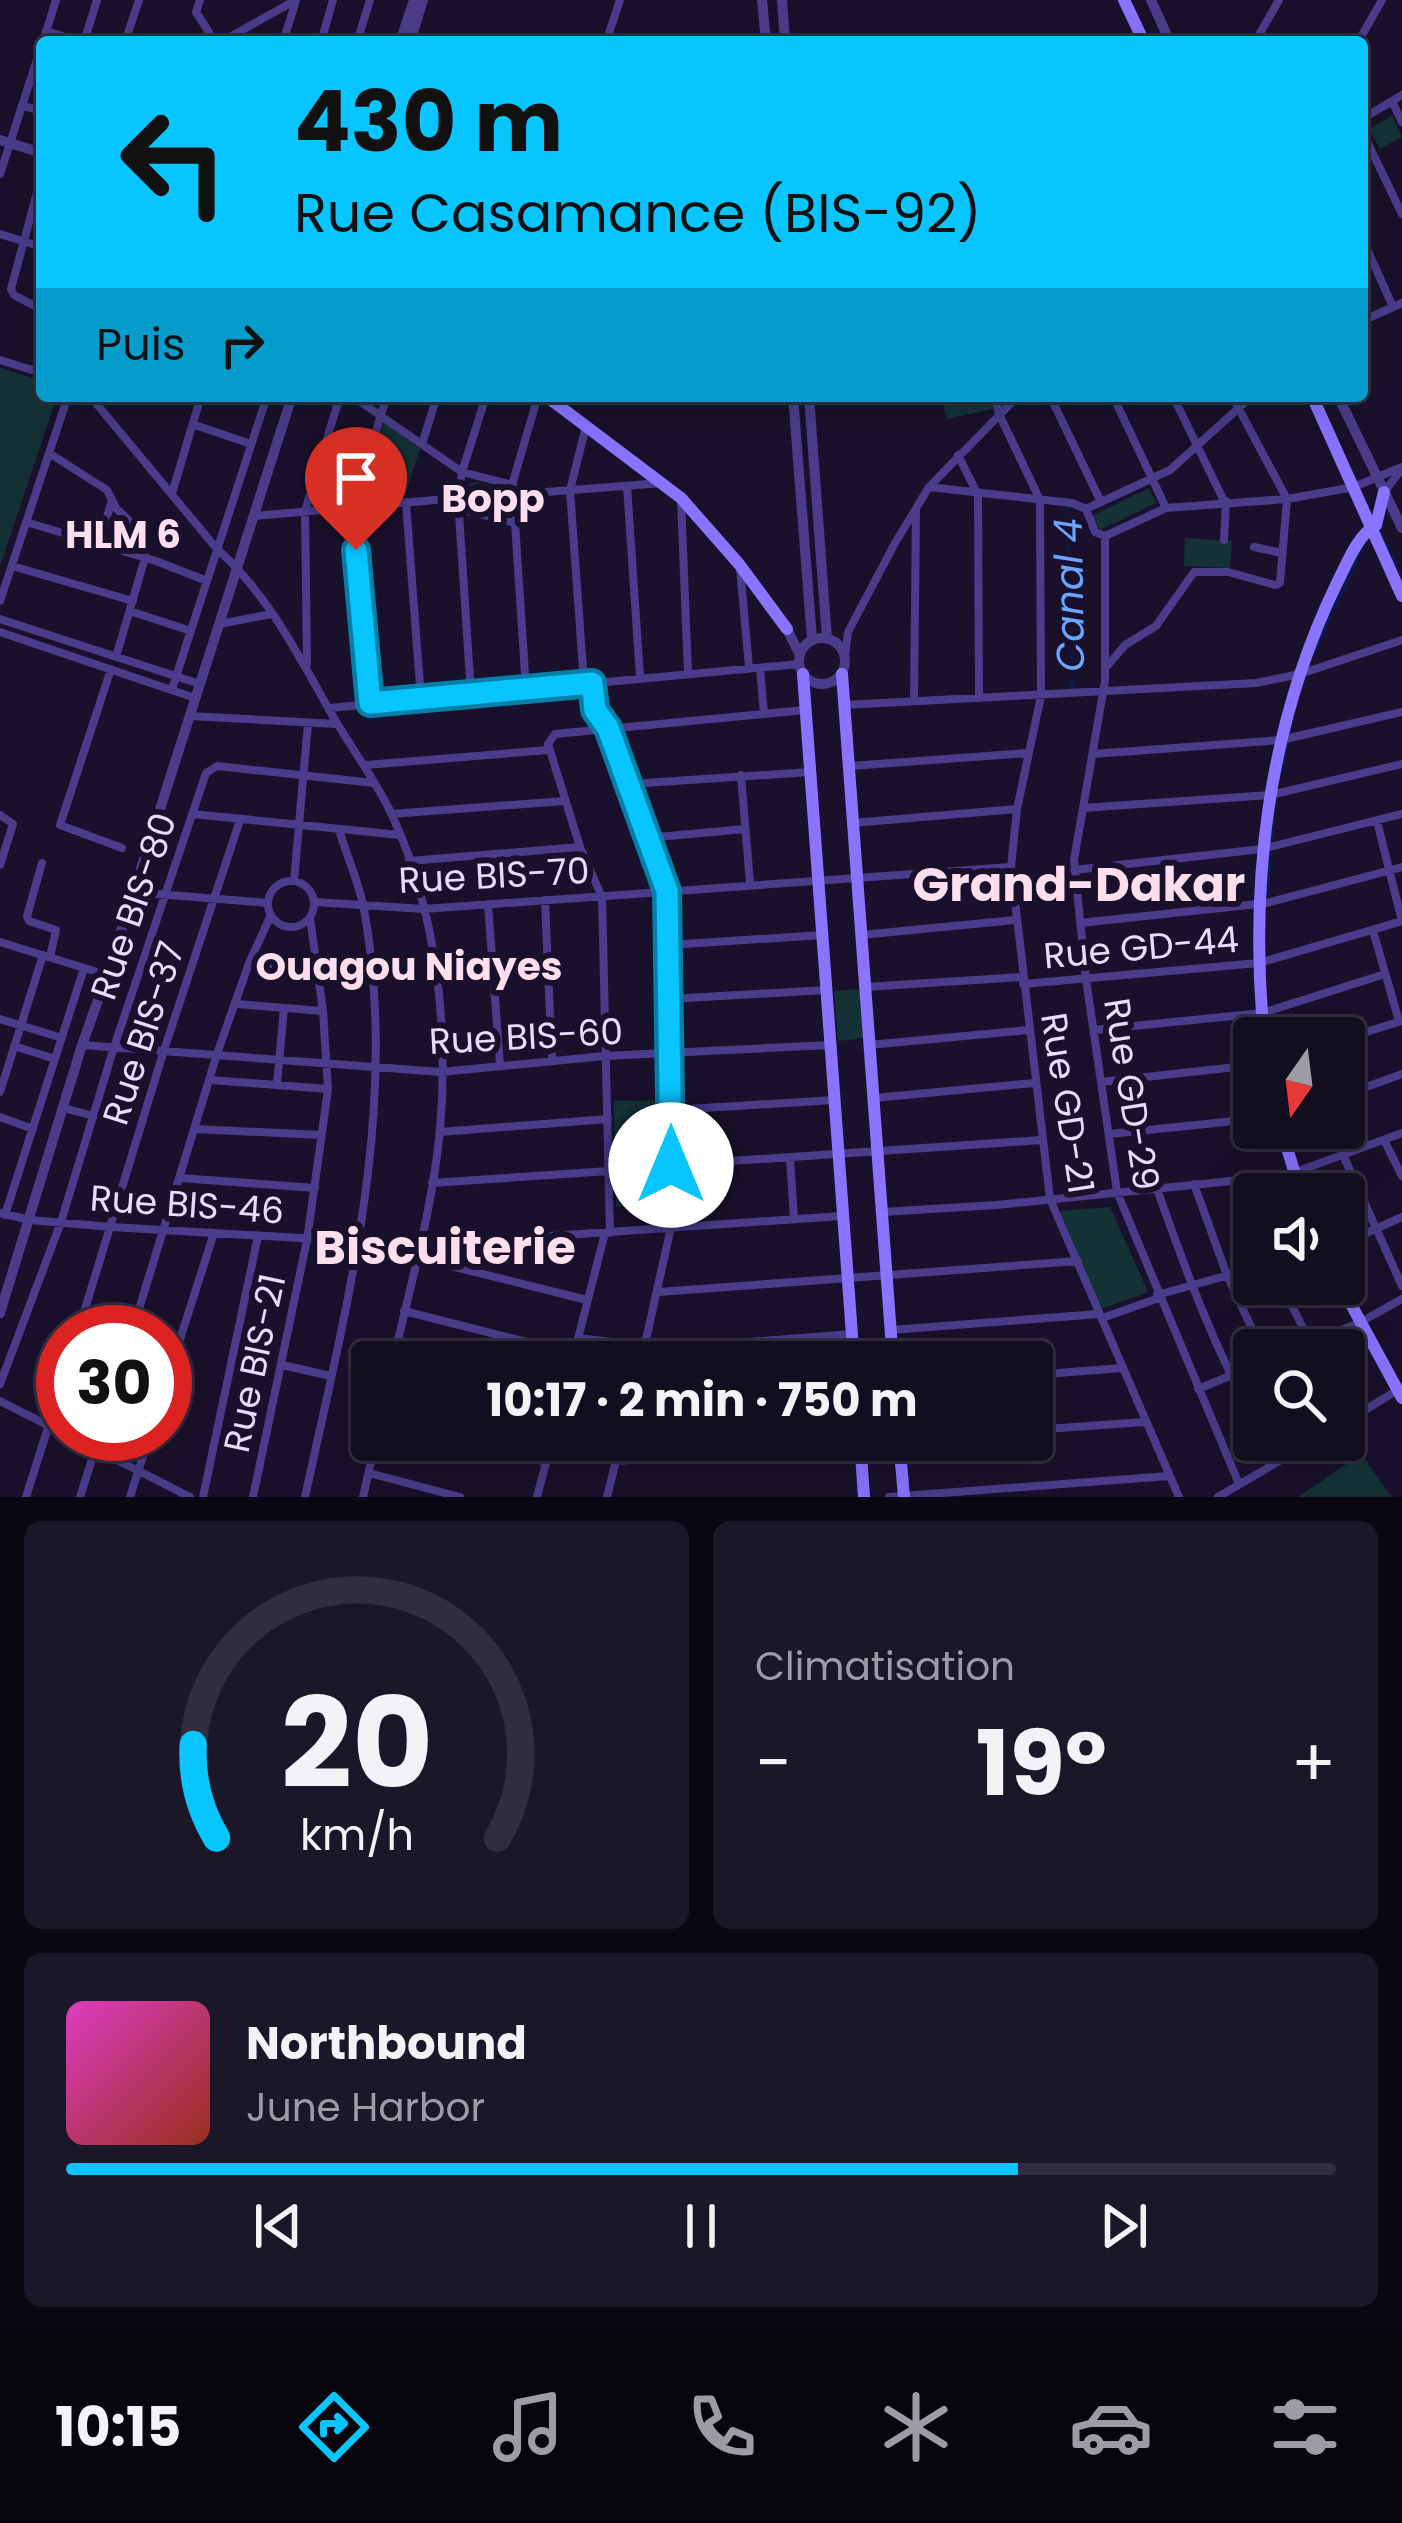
<!DOCTYPE html>
<html lang="fr">
<meta charset="utf-8">
<style>
:root{--surface:#130d20;--page:#1c1629;--text:#f1f3f6;--muted:#9d9ca5;--line:#322d3e;--accent:#08c4ff}
body{margin:0;font-family:Poppins,sans-serif;background:var(--page);color:var(--text);height:100vh;display:flex;flex-direction:column;font-size:45px;white-space:nowrap}
*{box-sizing:border-box;margin:0}
p{font-size:39px;color:var(--muted)}
.icon{flex:none;width:66px;height:66px;fill:none;stroke:currentColor;stroke-width:2;stroke-linecap:round;stroke-linejoin:round}
.map{position:relative;height:1497px;overflow:hidden}
.details{display:flex;flex-direction:column;gap:24px;padding:24px;background:#0a0712;flex:1}
.details>*{flex:none}
.banner{position:absolute;left:36px;top:36px;width:1332px;height:366px;border-radius:12px;box-shadow:0 12px 48px #0002,0 0 0 3px var(--line);background:#08c4ff;color:#111;overflow:hidden}
.needle{width:78px;rotate:194deg}
.buttons{position:absolute;left:1233px;top:1017px;display:grid;gap:24px}
.buttons a{display:grid;place-items:center;width:132px;height:132px;border-radius:12px;background:var(--surface);box-shadow:0 12px 48px #0002,0 0 0 3px var(--line);font-size:60px}
.speed{position:absolute;left:36px;top:1305px;display:flex;gap:24px;font-size:60px;font-weight:700;text-align:center}
.speed>*{display:grid;place-content:center;width:156px;height:156px;border-radius:50%;background:var(--surface);box-shadow:0 12px 48px #0002,0 0 0 3px var(--line);line-height:1}
.speed .limit{border:18px solid #d22;background:#fff;color:#111}
.pin{position:absolute;display:grid;place-items:center;width:102px;height:102px;color:#fff;margin:-123px -51px;border-radius:50% 50% 50% 0;rotate:-45deg;box-shadow:0 0 12px #0007}
.pin .icon{rotate:45deg}
.me{position:absolute;width:132px;margin:-66px;rotate:0deg;stroke-linejoin:round;filter:drop-shadow(0 0 9px #0008)}
.turn{display:flex;align-items:center;gap:42px;height:252px;padding:0 60px;font-size:54px}
.turn .icon{width:156px;height:156px;stroke-width:2.5}
.turn b{display:block;font-size:84px;line-height:102px}
.then{display:flex;align-items:center;height:114px;padding:0 60px;background:#0003;gap:24px;font-size:45px}
.big{font-size:90px;font-weight:700;line-height:1.1}
.details .widget{flex:1;display:flex;flex-direction:column;justify-content:center;gap:18px;min-width:0;padding:0 42px;border-radius:18px;background:var(--page)}
.details .dial{align-items:center;gap:0}
.dial svg{height:312px;overflow:visible;fill:none;stroke:var(--line);stroke-width:7;stroke-linecap:round;text-anchor:middle}
.dial text{fill:var(--text);stroke:none}
.song{display:flex;align-items:center;gap:36px}
.cover{width:144px;height:144px;border-radius:18px;background:linear-gradient(135deg,hsl(310 70% 55%),hsl(10 70% 35%))}
.played{height:12px;border-radius:6px;background:linear-gradient(90deg,var(--accent) 75%,var(--line) 75%)}
.keys{display:flex;justify-content:space-around;direction:ltr}
.heat{display:flex;justify-content:space-between;align-items:center;font-size:66px;direction:ltr}
.details .tiles{flex:1;display:grid;gap:24px;grid-template-columns:1fr 1fr}
.widget:last-child{grid-column:span 2}
.trip{position:absolute;left:351px;top:1341px;width:702px;height:120px;border-radius:12px;background:var(--surface);box-shadow:0 12px 48px #0002,0 0 0 3px var(--line);font-weight:700;line-height:120px;text-align:center}
.tab-bar{display:flex;height:192px;justify-content:space-around;align-items:center;background:#08050d;color:var(--muted)}
.tab-bar .icon{width:84px;height:84px}
.tab-bar .on{color:var(--accent)}
.tab-bar b{font-size:54px;color:var(--text)}
.map>svg:first-child{display:block}
.green{fill:#143236}
.lines{fill:none;stroke-linecap:round;stroke-linejoin:round}
.stream{stroke:#0b194b;stroke-width:3}
.minor{stroke:#4a3c8a;stroke-width:8}
.tertiary{stroke:#4a3c8a;stroke-width:10}
.secondary{stroke:#8973ff;stroke-width:12}
.route-casing{stroke:#057fa6;stroke-width:30}
.route{stroke:#08c4ff;stroke-width:21}
.labels{text-anchor:middle;stroke-width:12;stroke-linejoin:round;paint-order:stroke}
.street-label{font-size:36px;fill:#e5dcff;stroke:#19112b}
.neighbourhood-label{font-size:39px;font-weight:bold;fill:#ffdeee;stroke:#19112b}
.water-label{font-size:39px;font-style:italic;fill:#6aa5ff;stroke:#19112b}
.district-label{font-size:48px;font-weight:bold;fill:#ffdeee;stroke:#19112b}
</style>
<div class="map">
<svg width="1402" height="1497" viewBox="0 0 1402 1497">
<rect width="100%" height="100%" fill="#19112b"/>
<path class="green" d="M1392 116 1402 137 1380 149 1369 129Z
M0 368 42 381V396H57L0 566Z
M942 396H991L994 409 946 419Z
M384 422 420 449 405 496 360 499Z
M474 482 507 489 511 495 508 511 502 515 470 507 464 502 467 485Z
M1149 488 1156 503 1100 530 1092 516Z
M1185 538 1232 541 1230 568 1184 566Z
M860 989 863 1038 838 1041 834 991Z
M666 1100 669 1205 616 1207 614 1101Z
M1110 1207 1148 1292 1101 1309 1060 1211Z
M1362 1454 1391 1497H1298L1361 1454Z"/>
<g class="lines">
<path class="stream" d="M1068 504 1072 691
M1379 530 1402 577
M1314 653 1363 547
M1281 774 1288 742
M1267 899 1273 819"/>
<path class="minor" d="M200 0 196 12 215 42
M46 31 82 42
M43 42 56 0
M84 42 97 0
M125 42 139 0
M221 42 296 0
M283 42 295 4
M321 42 333 0
M357 42 370 0
M606 42 620 0
M1255 42 1279 0
M1358 42 1382 0
M1392 101 1402 122
M22 105 42 112
M1362 119 1402 95
M1362 131 1402 214
M0 174 42 44
M42 174 11 289 14 295 42 310
M0 234 42 247
M1362 238 1393 307
M1362 321 1402 303
M0 360 42 373
M90 396 217 549C268 594 298 655 331 713 351 748 375 779 392 815 436 910 449 1025 440 1129 433 1207 410 1286 393 1362
M352 396 462 472 512 485 521 494 515 523 526 689
M995 396 999 414 1040 500 1041 696 1017 809 1011 867 1050 1199 1179 1497
M1050 396 1101 502
M1113 396 1166 508
M1173 396 1224 501
M195 425 251 444
M422 444 437 396
M49 453 107 490 116 508 143 534 145 558 116 657
M958 455 978 495 979 698
M512 485 538 396
M627 486 640 677
M929 487 1072 503 1086 509 1095 532 1105 536
M173 490 201 396
M1384 492 1402 469
M521 494 662 483
M681 500 688 673
M406 502 421 699
M459 509 515 523
M1086 509 1170 470 1252 396
M254 516 458 498
M26 522 156 561 207 581
M1105 536V681L1074 860 1086 979 1117 1192 1239 1484
M1105 536 1166 508 1287 499 1354 487 1402 467
M1224 540 1226 501
M99 545 111 503
M1254 547 1282 553
M12 566 133 601
M740 568 749 668
M0 601 68 396
M130 611 191 631
M0 619 200 684
M219 624 272 614
M0 632 195 698
M845 655 848 632 895 543 929 487 1018 396
M307 664 305 511 340 396
M1108 665 1125 645 1156 626 1194 572H1228L1275 585 1280 583 1287 499 1232 396
M760 668 764 714
M111 669 60 825 122 848
M584 683 570 490 586 426
M592 683 595 710 608 728 667 891 672 1056 671 1227 641 1362
M172 689 267 396
M471 694 458 498 462 472 486 396
M914 700 916 509
M370 703 352 507 387 396
M844 705 1256 683 1300 674 1402 640
M329 708 799 664
M190 716 336 724
M1093 754 1281 740 1402 712
M366 765 549 750
M850 766 1028 753
M741 775 750 883
M630 784 810 772
M1083 808 1270 795 1402 764
M193 814 400 835
M391 814 565 801
M0 815 13 824 0 865
M852 823 1017 809
M647 838 745 829
M409 861 580 847
M42 863 27 916 29 921 56 930 50 957
M1074 870 1262 849 1402 814
M268 904a23 23 0 1 1 46 0a23 23 0 1 1-46 0Z
M294 881 308 723
M133 892 268 903
M545 900 552 1060
M315 902 424 909 1011 867
M488 904 500 1065
M1080 923 1267 903 1402 867
M1373 931 1399 1021
M861 935 1015 920
M0 942 107 975
M668 945 822 935
M249 963 318 967
M1023 984 1259 963 1402 921 1377 821
M865 987 1022 977
M669 999 826 990
M236 1004 323 1011
M0 1019 62 1038
M1094 1030 1262 1013 1385 974
M1344 1039 1401 1021
M82 1045 441 1072 605 1056 830 1045
M869 1045 1028 1030
M14 1046 55 1059
M211 1080 328 1089
M1101 1082 1254 1065
M277 1084 284 1008
M0 1092 43 955
M1344 1095 1402 1074
M874 1098 1034 1083
M63 1108 94 1116
M671 1110 834 1100
M0 1117 33 1129
M195 1129 321 1135
M440 1132 608 1119
M1109 1134 1254 1119
M1384 1140 1402 1176
M1343 1155 1402 1286
M790 1159 794 1219
M672 1165 1042 1140
M180 1178 315 1188
M1241 1179 1254 1221
M432 1183 609 1171
M1194 1184 1227 1275 1262 1350
M1157 1189C1185 1268 1213 1346 1254 1419
M882 1212 997 1205 1271 1177 1293 1173 1402 1133
M0 1213 30 1220 112 1227 419 1245 842 1216
M5 1215 84 968
M610 1233 602 897 580 847 548 744 555 734 805 710
M1344 1243 1402 1217
M415 1257 587 1300
M1281 1284 1314 1350
M659 1292 1078 1261
M1157 1295 1254 1268
M404 1311 574 1354
M1102 1318 1159 1298
M891 1330 1099 1314
M78 1332 164 1050 240 820
M132 1332 217 1054 249 963 271 915
M578 1338 645 1346
M644 1350 852 1334
M1292 1350 1359 1323 1402 1299
M572 1362 605 1233
M282 1365 331 1376
M1032 1375 1122 1368
M0 1384 61 1222 114 1047 206 773 217 766 374 783
M165 1386 214 1233
M1198 1389 1254 1366
M0 1401 63 1433
M1344 1403 1352 1418
M1344 1423 1401 1388
M1032 1430 1144 1422
M66 1434 190 1497
M461 1440 546 1462
M1266 1440 1278 1462
M616 1461 860 1445
M369 1473 460 1497
M26 1497 63 1380
M80 1497 100 1434
M130 1497 150 1434
M203 1497 258 1236
M253 1497 307 1240 328 1089 323 1011 310 918
M305 1497C347 1304 400 1107 364 909 359 883 347 856 339 830
M363 1497 376 1440
M537 1497 552 1440
M607 1497 621 1440
M889 1497 1169 1476
M1218 1497 1315 1440"/>
<path class="tertiary" d="M762 0 766 42
M782 0 785 42
M1151 0 1170 42
M400 42 414 0
M410 42 423 0
M0 140 42 153
M793 396 812 639
M809 396 827 639
M1338 396 1402 528
M787 629 800 655
M799 661a23 23 0 1 1 46 0a23 23 0 1 1-46 0Z
M0 1313 82 1045 107 975 292 396"/>
<path class="secondary" d="M1124 0 1144 42
M546 396 681 498 739 564 787 629
M1312 396 1402 596
M803 674 854 1362
M842 674 893 1362
M1264 1038C1249 883 1268 726 1336 585 1346 566 1357 535 1376 525L1384 492
M1281 1128 1301 1194
M1340 1284 1402 1398
M860 1440 864 1497
M899 1440 904 1497"/>
</g>
<g class="lines">
<defs>
<path id="route" d="M356 550 370 703 592 683 595 710 608 728 667 891 671 1165"/>
</defs>
<use href="#route" class="route-casing"/>
<use href="#route" class="route"/>
</g>
<g class="labels">
<g class="street-label">
<text transform="translate(494 875) rotate(-3)" y="13">Rue BIS-70</text>
<text transform="translate(133 906) rotate(-71)" y="13">Rue BIS-80</text>
<text transform="translate(1141 947) rotate(-5)" y="13">Rue GD-44</text>
<text transform="translate(143 1033) rotate(-72)" y="13">Rue BIS-37</text>
<text transform="translate(526 1036) rotate(-3)" y="13">Rue BIS-60</text>
<text transform="translate(1132 1094) rotate(81)" y="13">Rue GD-29</text>
<text transform="translate(1068 1103) rotate(81)" y="13">Rue GD-21</text>
<text transform="translate(187 1204) rotate(4)" y="13">Rue BIS-46</text>
<text transform="translate(254 1363) rotate(-78)" y="13">Rue BIS-21</text>
</g>
<g class="neighbourhood-label">
<text x="493" y="512">Bopp</text>
<text x="123" y="548">HLM 6</text>
<text x="409" y="980">Ouagou Niayes</text>
</g>
<g class="water-label">
<text transform="translate(1069 595) rotate(-91)" y="14">Canal 4</text>
</g>
<g class="district-label">
<text x="1079" y="901">Grand-Dakar</text>
<text x="445" y="1264">Biscuiterie</text>
</g>
</g>
</svg>
<div class="buttons">
<a><svg class="needle" viewBox="-14 -14 28 28"><path d="M0-13l5 13h-10z" fill="#e53935"/><path d="M0 13l5-13h-10z" fill="#9d9ca5"/></svg></a>
<a><svg class="icon" aria-label="sound" viewBox="0 0 24 24"><path d="M4 9h4l5-4v14l-5-4H4zM17 9q2 3 0 6"/></svg></a>
<a><svg class="icon" aria-label="search" viewBox="0 0 24 24"><circle cx="10" cy="10" r="6"/><path d="M15 15l6 6"/></svg></a>
</div>
<div class="speed"><div class="limit">30</div></div>
<div class="pin" style="left:356px;top:550px;background:#d93025"><svg class="icon" aria-label="arrive" viewBox="0 0 24 24"><path d="M6 21V4h12l-3 4 3 4H6"/></svg></div>
<svg class="me" style="left:671px;top:1165px" viewBox="-20 -20 40 40"><circle r="19" fill="#fff"/><path d="M0-13L10 11 0 6-10 11z" fill="#08c4ff"/></svg>
<div class="trip">10:17 · 2 min · 750 m</div>
<div class="banner">
<div class="turn"><svg class="icon" aria-label="left" viewBox="0 0 24 24"><path d="M17 20v-9H6M10 6l-5 5 5 5"/></svg><div><b>430 m</b>Rue Casamance (BIS-92)</div></div>
<div class="then">Puis<svg class="icon" aria-label="right" viewBox="0 0 24 24"><path d="M7 20v-9h11M14 6l5 5-5 5"/></svg></div>
</div>
</div>
<section class="details">
<div class="tiles">
<div class="widget dial"><svg viewBox="0 0 100 80">
<path d="M14 69A42 42 0 1 1 86 69"/>
<path d="M14 69A42 42 0 0 1 8 45" stroke="#08c4ff"/>
<text x="50" y="56" font-size="32" font-weight="700">20</text>
<text x="50" y="72" font-size="11">km/h</text>
</svg></div>
<div class="widget"><p>Climatisation</p>
<div class="heat"><a>−</a><b class="big">19°</b><a>+</a></div>
</div>
<div class="widget">
<div class="song"><i class="cover"></i><div><b>Northbound</b><p>June Harbor</p></div></div>
<div class="played"></div>
<div class="keys"><svg class="icon" aria-label="previous" viewBox="0 0 24 24"><path d="M18 5L8 12l10 7zM5 5v14"/></svg><svg class="icon" aria-label="pause" viewBox="0 0 24 24"><path d="M8 5v14M16 5v14"/></svg><svg class="icon" aria-label="next" viewBox="0 0 24 24"><path d="M6 5l10 7-10 7zM19 5v14"/></svg></div>
</div>
</div>
</section>
<nav class="tab-bar">
<b>10:15</b>
<svg class="icon on" aria-label="directions" viewBox="0 0 24 24"><path d="M12 3l9 9-9 9-9-9zM9 14v-3h6M13 9l2 2-2 2"/></svg>
<svg class="icon" aria-label="music" viewBox="0 0 24 24"><path d="M9 18V5l10-2v13"/><circle cx="6" cy="18" r="3"/><circle cx="16" cy="16" r="3"/></svg>
<svg class="icon" aria-label="phone" viewBox="0 0 24 24"><path d="M5 4h4l2 5-3 2q2 4 5 5l2-3 5 2v4C11 20 4 13 5 4z"/></svg>
<svg class="icon" aria-label="climate" viewBox="0 0 24 24"><path d="M12 3v18M4 7l16 10M4 17L20 7"/></svg>
<svg class="icon" aria-label="car" viewBox="0 0 24 24"><path d="M5 17H2v-5l4-1 3-4h7l3 4 3 1v5h-3M9 17h6M6 11h13"/><circle cx="7" cy="17" r="2"/><circle cx="17" cy="17" r="2"/></svg>
<svg class="icon" aria-label="filters" viewBox="0 0 24 24"><path d="M4 7h16M4 17h16"/><circle cx="9" cy="7" r="2"/><circle cx="15" cy="17" r="2"/></svg>
</nav>
